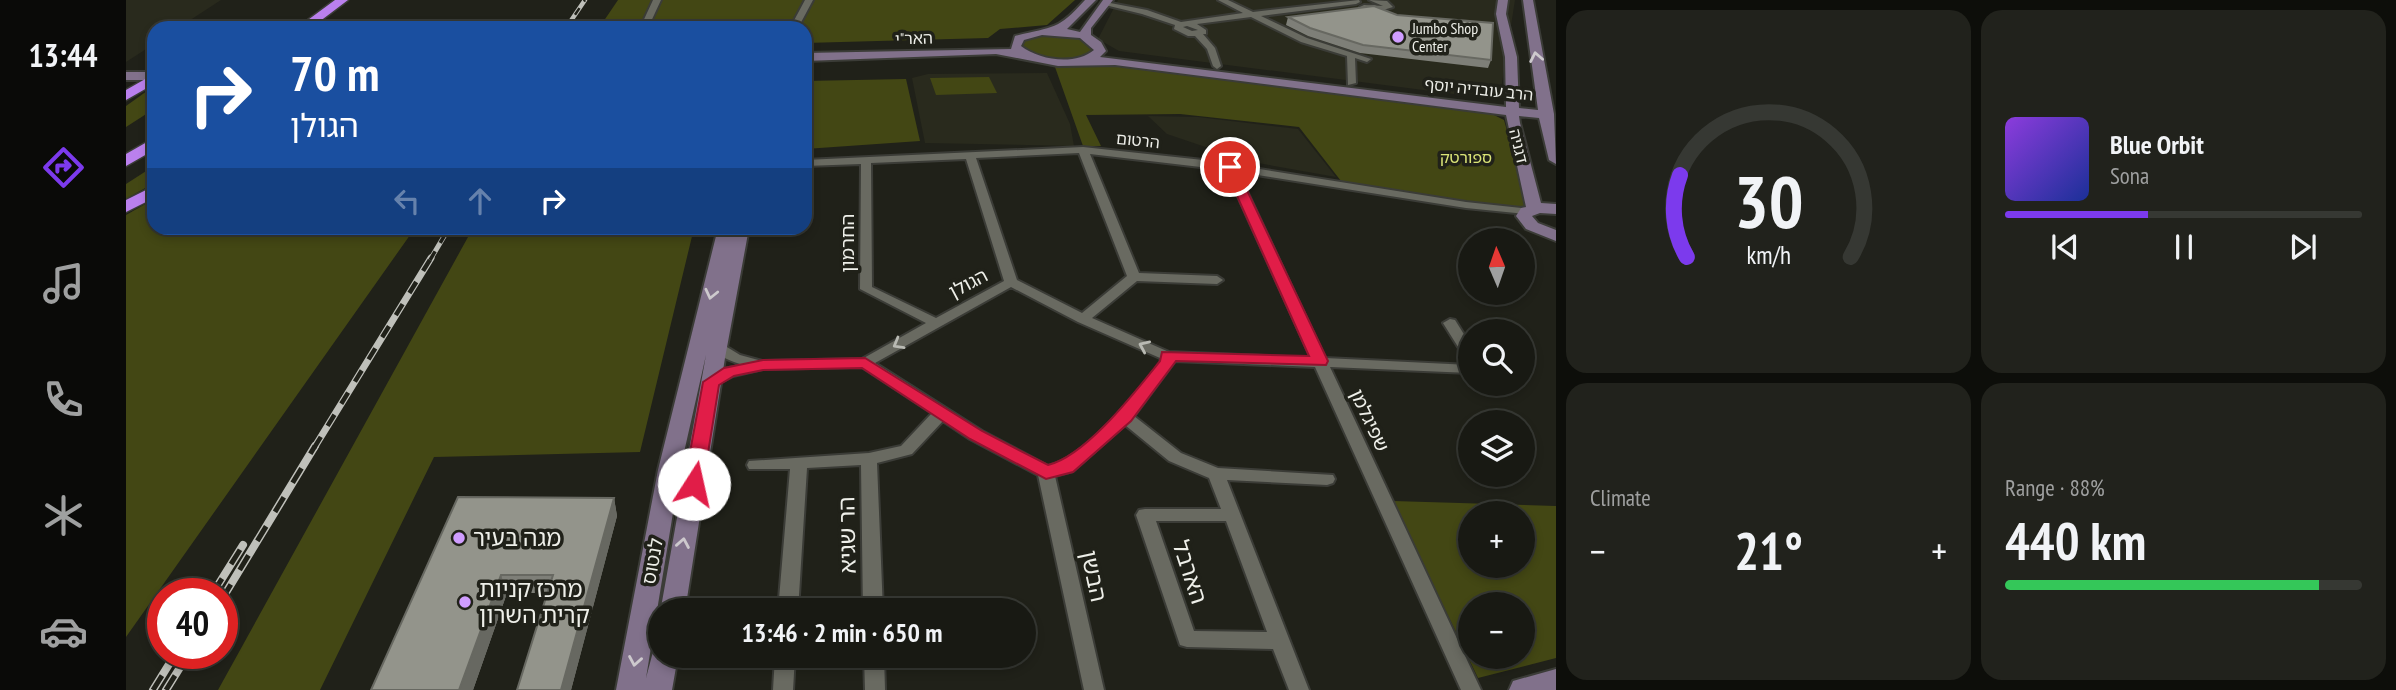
<!DOCTYPE html>
<meta charset="utf-8">
<style>
:root{--surface:#181913;--page:#21221c;--text:#f1f3f6;--muted:#9fa0a0;--line:#363833;--accent:#7c3aed}
body{margin:0;font-family:"PT Sans Narrow","Noto Sans Hebrew",sans-serif;background:var(--page);color:var(--text);height:100vh;display:flex;flex-direction:column;font-size:26px;white-space:nowrap}
*{box-sizing:border-box;margin:0}
p{font-size:23px;color:var(--muted)}
.icon{flex:none;width:38px;height:38px;fill:none;stroke:currentColor;stroke-width:2;stroke-linecap:round;stroke-linejoin:round}
.map{position:relative;flex:1;overflow:hidden}
.sheet{display:flex;flex-direction:column;gap:10px;padding:10px;background:#0d0e0a;width:840px}
.sheet>*{flex:none}
.hud{position:absolute;left:21px;top:21px;width:665px;height:214px;border-radius:21px;box-shadow:0 4px 10px #0003,0 0 0 2px var(--line);background:#1a4fa0;color:#fff;overflow:hidden}
.needle{width:46px;rotate:358deg}
.fabs{position:absolute;left:1332px;top:228px;display:grid;gap:14px}
.fabs a{display:grid;place-items:center;width:77px;height:77px;border-radius:50%;background:var(--surface);box-shadow:0 4px 10px #0003,0 0 0 2px var(--line);font-size:35px}
.speed{position:absolute;left:21px;top:578px;display:flex;gap:14px;font-size:35px;font-weight:700;text-align:center}
.speed>*{display:grid;place-content:center;width:91px;height:91px;border-radius:50%;background:var(--surface);box-shadow:0 4px 10px #0003,0 0 0 2px var(--line);line-height:1}
.speed .limit{border:10px solid #d22;background:#fff;color:#111}
.pin{position:absolute;display:grid;place-items:center;width:60px;height:60px;color:#fff;margin:-30px;border:4px solid #fff;border-radius:50%;box-shadow:0 2px 7px #0007}
.me{position:absolute;width:77px;margin:-38px;rotate:10deg;stroke-linejoin:round;filter:drop-shadow(0 0 5px #0008)}
.turn{display:flex;align-items:center;gap:24px;height:147px;padding:0 28px;font-size:32px}
.turn .icon{width:91px;height:91px;stroke-width:2.5}
.turn b{display:block;font-size:49px;line-height:60px}
.lanes{display:flex;align-items:center;height:66px;padding:0 28px;background:#0003;justify-content:center;gap:35px;direction:ltr}
.lanes .off{opacity:.35}
.big{font-size:52px;font-weight:800;line-height:1.1}
.sheet .widget{flex:1;display:flex;flex-direction:column;justify-content:center;gap:10px;min-width:0;padding:0 24px;border-radius:21px;background:var(--page)}
.sheet .dial{align-items:center;gap:0}
.dial svg{height:182px;overflow:visible;fill:none;stroke:var(--line);stroke-width:7;stroke-linecap:round;text-anchor:middle}
.dial text{fill:var(--text);stroke:none}
.song{display:flex;align-items:center;gap:21px}
.cover{width:84px;height:84px;border-radius:10px;background:linear-gradient(135deg,hsl(270 70% 55%),hsl(230 70% 35%))}
.played{height:7px;border-radius:4px;background:linear-gradient(90deg,var(--accent) 40%,var(--line) 40%)}
.keys{display:flex;justify-content:space-around;direction:ltr}
.heat{display:flex;justify-content:space-between;align-items:center;font-size:38px;direction:ltr}
.charge{height:10px;border-radius:5px;background:linear-gradient(90deg,#34c759 88%,var(--line) 0)}
.sheet .tiles{flex:1;display:grid;gap:10px;grid-template-columns:repeat(2,1fr)}
.trip{position:absolute;left:522px;top:598px;width:388px;height:70px;border-radius:35px;background:var(--surface);box-shadow:0 4px 10px #0003,0 0 0 2px var(--line);font-weight:800;line-height:70px;text-align:center}
main{display:flex;flex:1;min-height:0}
.dock{display:flex;flex-direction:column;width:126px;justify-content:space-around;align-items:center;background:#0a0a08;color:var(--muted)}
.dock .icon{width:49px;height:49px}
.dock .selected{color:var(--accent)}
.dock b{font-size:32px;color:var(--text)}
.map>svg:first-child{display:block}
.built{fill:#292a1d}
.green{fill:#434714;fill-rule:evenodd}
.lines{fill:none;stroke-linecap:round;stroke-linejoin:round}
.street-casing{stroke:#3b3c37;stroke-width:4}
.secondary-casing{stroke:#3b3c37;stroke-width:4}
.highway-casing{stroke:#3b3c37;stroke-width:3}
.street{fill:#696a61;fill-rule:evenodd}
.secondary{fill:#81718b;fill-rule:evenodd}
.highway{fill:#ba80ed;fill-rule:evenodd}
.rail-far3-casing{stroke:#bfc0ba;stroke-width:4.5}
.rail-far2-casing{stroke:#bfc0ba;stroke-width:5}
.rail-far1-casing{stroke:#bfc0ba;stroke-width:7}
.rail-casing{stroke:#bfc0ba;stroke-width:8}
.rail-far3{stroke:#202119;stroke-width:2.5;stroke-dasharray:8;stroke-linecap:butt}
.rail-far2{stroke:#202119;stroke-width:3.5;stroke-dasharray:10;stroke-linecap:butt}
.rail-far1{stroke:#202119;stroke-width:4.5;stroke-dasharray:13;stroke-linecap:butt}
.rail{stroke:#202119;stroke-width:5;stroke-dasharray:17;stroke-linecap:butt}
.wall{fill:#7e7f78}
.shaded-wall{fill:#676861}
.building{fill:#93948b;stroke:#676861;stroke-width:2}
.oneway{stroke:#cdc9cd}
.oneway2{stroke:#b9bab3}
.route{fill:#e11d48;stroke:#92132f;stroke-width:2}
.poi-dot{fill:#d09dff;stroke:#202119;stroke-width:2.5}
.labels{text-anchor:middle;stroke-width:7;stroke-linejoin:round;paint-order:stroke}
.far-poi-label{font-size:16px;fill:#eeefe9;stroke:#202119;text-anchor:start}
.far-street-label{font-size:16px;fill:#eeefe9;stroke:#202119}
.far-park-label{font-size:16px;fill:#dae477;stroke:#202119}
.street-label{font-size:19px;fill:#eeefe9;stroke:#202119}
.near-street-label{font-size:23px;fill:#eeefe9;stroke:#202119}
.near-poi-label{font-size:23px;fill:#eeefe9;stroke:#202119;text-anchor:start}
</style>
<main>
<nav class="dock">
<b>13:44</b>
<svg class="icon selected" aria-label="directions" viewBox="0 0 24 24"><path d="M12 3l9 9-9 9-9-9zM9 14v-3h6M13 9l2 2-2 2"/></svg>
<svg class="icon" aria-label="music" viewBox="0 0 24 24"><path d="M9 18V5l10-2v13"/><circle cx="6" cy="18" r="3"/><circle cx="16" cy="16" r="3"/></svg>
<svg class="icon" aria-label="phone" viewBox="0 0 24 24"><path d="M5 4h4l2 5-3 2q2 4 5 5l2-3 5 2v4C11 20 4 13 5 4z"/></svg>
<svg class="icon" aria-label="climate" viewBox="0 0 24 24"><path d="M12 3v18M4 7l16 10M4 17L20 7"/></svg>
<svg class="icon" aria-label="car" viewBox="0 0 24 24"><path d="M5 17H2v-5l4-1 3-4h7l3 4 3 1v5h-3M9 17h6M6 11h13"/><circle cx="7" cy="17" r="2"/><circle cx="17" cy="17" r="2"/></svg>
</nav>
<div class="map">
<svg width="1430" height="690" viewBox="0 0 1430 690">
<rect width="100%" height="100%" fill="#202119"/>
<path class="built" d="M0 0H95L52 28H28V44L0 62Z
M992 0H1389L1375 89 1336 95 993 51 972 39Z
M921 73 944 124 948 146 799 143 786 78 802 74Z
M1022 116 1072 117 1172 129 1210 177 1121 161 1041 134Z"/>
<path class="green" d="M492 0H949L921 25 874 29 862 38 679 43V28H473Z
M909 35C929 36 953 33 969 47L968 52C947 70 912 59 892 45L894 41Z
M971 64 1366 114 1378 120 1402 205 1385 211 1215 181 1173 127 1054 114 960 115 975 146H957L929 67Z
M863 77 871 93 810 95 804 78Z
M780 79 794 141 679 149V81Z
M28 86V109L0 127V106Z
M28 166V183L0 199V184Z
M28 199V228H289L0 637V215Z
M347 228H568L514 452 308 457 194 690H92Z
M1267 501 1430 506V658L1352 678ZM1344 513H1396V565H1344ZM1344 604H1396V656H1344Z"/>
<g class="lines">
<defs>
<path id="street" d="M527 0H535L522 28H514Z
M679 0H687L672 28H664Z
M1092 0H1102L1127 12 1233 0 1234 2 1230 4 1135 16 1181 38 1245 59 1241 62 1229 58 1230 83 1222 85 1221 56 1175 42 1125 17 1071 24 1080 30V34H1077L1089 48 1095 66 1091 69 1087 66 1081 49 1069 36H1062L1048 29 1049 25 1016 14 975 4 979 2 1021 10 1055 22 1117 13ZM1061 26 1072 30 1066 31 1057 27Z
M1243 0 1261 1 1267 7 1254 11 1235 9 1234 7 1238 5 1257 6Z
M957 147 1077 160 1340 202 1405 209V213L1401 214 1340 208 1112 172 1199 358 1344 365V373L1204 367 1355 690H1335L1189 367 1049 361 1008 416 1055 453 1092 468 1207 475 1209 479 1207 483 1201 485 1101 480 1183 690H1163L1147 649 1061 647 1054 645 1010 515 1013 510 1019 509H1095L1083 478 1043 461 999 425 947 471 929 476 978 690H958L912 475 844 439 817 421 786 454 751 463 757 611H737L735 465 681 468 672 611H652L664 469H623L621 465 623 461 743 453 775 446 806 413 736 367 637 369 607 376 585 387 578 382 598 369 617 365C605 361 593 357 584 347L586 344H596L614 355 636 361 736 359 800 323 734 289 735 164 679 166V160ZM953 153 1001 276 956 313 891 280 850 158ZM964 154 1100 170 1185 358 1043 352 966 318 1011 281 1091 284 1097 280 1091 276 1013 273ZM840 159 878 281 810 318 746 287 745 163ZM885 287 952 322 1034 358 1035 362C1010 393 961 457 922 466L856 431 749 363ZM1030 521H1100L1141 632 1068 631Z
M1324 319 1329 320 1344 344V359L1339 358 1317 323Z
M649 656H669L667 690H647Z
M738 656H758L759 690H739Z"/>
<path id="secondary" d="M959 0H970L941 29 954 32 977 0H987L965 28V35L975 42 980 51 974 57 1380 107 1379 57 1370 14 1372 0H1382L1380 14 1391 57 1393 108 1412 110 1397 0H1407L1428 114 1430 164 1423 160 1413 118 1393 116 1394 123 1415 203 1430 204V214L1414 213 1406 216 1412 223 1430 230V241L1400 229 1390 216 1395 208 1400 207 1380 115 989 65 932 66 870 54 679 61V53L885 49 889 36C928 26 931 31 959 0ZM916 35 954 38 968 50C949 66 913 60 895 46L898 40Z
M0 72H28V80H0Z
M592 228H623L599 358 559 611 534 613 580 355 554 470 520 678 528 648 534 646V656H552L546 690H490L532 470Z
M1430 669V690H1383L1387 681Z"/>
<path id="highway" d="M209 0H222L185 28H171Z
M28 74V84L0 100V90Z
M28 138V150L0 166V154Z
M28 186V198L0 212V200Z"/>
</defs>
<use href="#street" class="street-casing"/>
<use href="#secondary" class="secondary-casing"/>
<use href="#highway" class="highway-casing"/>
<use href="#street" class="street"/>
<use href="#secondary" class="secondary"/>
<use href="#highway" class="highway"/>
<defs>
<path id="rail-far3" d="M440 28 459 0"/>
<path id="rail-far2" d="M304 260 323 228"/>
<path id="rail-far1" d="M188 448 305 258"/>
<path id="rail" d="M87 593 117 545
M96 599 189 446
M27 690 50 653
M40 690 63 653"/>
</defs>
<use href="#rail-far3" class="rail-far3-casing"/>
<use href="#rail-far2" class="rail-far2-casing"/>
<use href="#rail-far1" class="rail-far1-casing"/>
<use href="#rail" class="rail-casing"/>
<use href="#rail-far3" class="rail-far3"/>
<use href="#rail-far2" class="rail-far2"/>
<use href="#rail-far1" class="rail-far1"/>
<use href="#rail" class="rail"/>
</g>
<path class="wall" d="M1162 17 1365 60 1362 68 1234 53 1182 36 1160 25Z
M332 497 488 498 491 516 445 690H391L421 593H381L347 690H245Z"/>
<path class="shaded-wall" d="M488 498 491 516 445 690H435Z
M375 575 381 593 347 690H333Z"/>
<path class="building" d="M1248 6 1271 15 1367 23 1365 60 1237 45 1184 28 1162 17Z
M332 497 488 498 435 690H391L427 575H375L333 690H245Z"/>
<defs><path id="oneway-chevron" d="M-2-3.5L2.5 0L-2 3.5" fill="none" stroke-width="1.6" stroke-linecap="round" stroke-linejoin="round" transform="scale(1.75)"/></defs>
<g class="oneway">
<use href="#oneway-chevron" transform="translate(1410 57) rotate(-101)"/>
<use href="#oneway-chevron" transform="translate(585 294) rotate(103)"/>
<use href="#oneway-chevron" transform="translate(557 543) rotate(-80)"/>
<use href="#oneway-chevron" transform="translate(509 661) rotate(100)"/>
</g>
<g class="oneway2">
<use href="#oneway-chevron" transform="translate(772 344) rotate(150)"/>
<use href="#oneway-chevron" transform="translate(1018 346) rotate(-156)"/>
</g>
<path class="route" d="M1104 164 1110 167 1202 361 1200 365 1050 361 1005 421 947 472 920 479 844 439 736 368 637 370 608 376 593 385 577 484 574 488H561L558 484 577 382 598 368 637 360 739 358 856 431 922 465C960 456 1009 392 1034 361L1036 352 1183 356 1098 167Z"/>
<g class="poi-dot">
<circle cx="1272" cy="37" r="7"/>
<circle cx="333" cy="538" r="7"/>
<circle cx="339" cy="602" r="7"/>
</g>
<g class="labels">
<g class="far-poi-label">
<text x="1286" y="34">Jumbo Shop<tspan x="1286" dy="18">Center</tspan></text>
</g>
<g class="far-street-label">
<text transform="translate(788 38) rotate(-2)" y="6">האר"י</text>
<text transform="translate(1353 89) rotate(6)" y="6">הרב עובדיה יוסף</text>
<text transform="translate(1012 140) rotate(6)" y="6">הרטום</text>
<text transform="translate(1393 146) rotate(76)" y="6">דגניה</text>
</g>
<g class="far-park-label">
<text x="1340" y="163">ספורטק</text>
</g>
<g class="street-label">
<text transform="translate(721 243) rotate(-90)" y="7">החרמון</text>
<text transform="translate(842 283) rotate(-28)" y="7">הגולן</text>
<text transform="translate(1244 420) rotate(65)" y="7">שפיגלמן</text>
<text transform="translate(526 561) rotate(-80)" y="7">לנטוס</text>
</g>
<g class="near-street-label">
<text transform="translate(721 535) rotate(-91)" y="8">הר שגיא</text>
<text transform="translate(1064 572) rotate(72)" y="8">הארבל</text>
<text transform="translate(968 576) rotate(78)" y="8">הבשן</text>
</g>
<g class="near-poi-label">
<text x="347" y="546">מגה בעיר</text>
<text x="353" y="597">מרכז קניות<tspan x="353" dy="26">קרית השרון</tspan></text>
</g>
</g>
</svg>
<div class="fabs">
<a><svg class="needle" viewBox="-14 -14 28 28"><path d="M0-13l5 13h-10z" fill="#e53935"/><path d="M0 13l5-13h-10z" fill="#9fa0a0"/></svg></a>
<a><svg class="icon" aria-label="search" viewBox="0 0 24 24"><circle cx="10" cy="10" r="6"/><path d="M15 15l6 6"/></svg></a>
<a><svg class="icon" aria-label="layers" viewBox="0 0 24 24"><path d="M12 4l9 5-9 5-9-5zM3 14l9 5 9-5"/></svg></a>
<a>+</a>
<a>−</a>
</div>
<div class="speed"><div class="limit">40</div></div>
<div class="pin" style="left:1104px;top:167px;background:#d93025"><svg class="icon" aria-label="arrive" viewBox="0 0 24 24"><path d="M6 21V4h12l-3 4 3 4H6"/></svg></div>
<svg class="me" style="left:568px;top:484px" viewBox="-20 -20 40 40"><circle r="19" fill="#fff"/><path d="M0-13L10 11 0 6-10 11z" fill="#e11d48"/></svg>
<div class="trip">13:46 · 2 min · 650 m</div>
<div class="hud">
<div class="turn"><svg class="icon" aria-label="right" viewBox="0 0 24 24"><path d="M7 20v-9h11M14 6l5 5-5 5"/></svg><div><b>70 m</b>הגולן</div></div>
<div class="lanes"><svg class="icon off" aria-label="left" viewBox="0 0 24 24"><path d="M17 20v-9H6M10 6l-5 5 5 5"/></svg><svg class="icon off" aria-label="ahead" viewBox="0 0 24 24"><path d="M12 20V5M6 11l6-6 6 6"/></svg><svg class="icon" aria-label="right" viewBox="0 0 24 24"><path d="M7 20v-9h11M14 6l5 5-5 5"/></svg></div>
</div>
</div>
<section class="sheet">
<div class="tiles">
<div class="widget dial"><svg viewBox="0 0 100 80">
<path d="M14 69A42 42 0 1 1 86 69"/>
<path d="M14 69A42 42 0 0 1 11 33" stroke="#7c3aed"/>
<text x="50" y="56" font-size="32" font-weight="700">30</text>
<text x="50" y="72" font-size="11">km/h</text>
</svg></div>
<div class="widget">
<div class="song"><i class="cover"></i><div><b>Blue Orbit</b><p>Sona</p></div></div>
<div class="played"></div>
<div class="keys"><svg class="icon" aria-label="previous" viewBox="0 0 24 24"><path d="M18 5L8 12l10 7zM5 5v14"/></svg><svg class="icon" aria-label="pause" viewBox="0 0 24 24"><path d="M8 5v14M16 5v14"/></svg><svg class="icon" aria-label="next" viewBox="0 0 24 24"><path d="M6 5l10 7-10 7zM19 5v14"/></svg></div>
</div>
<div class="widget"><p>Climate</p>
<div class="heat"><a>−</a><b class="big">21°</b><a>+</a></div>
</div>
<div class="widget"><p>Range · 88%</p><b class="big">440 km</b><div class="charge"></div></div>
</div>
</section>
</main>
